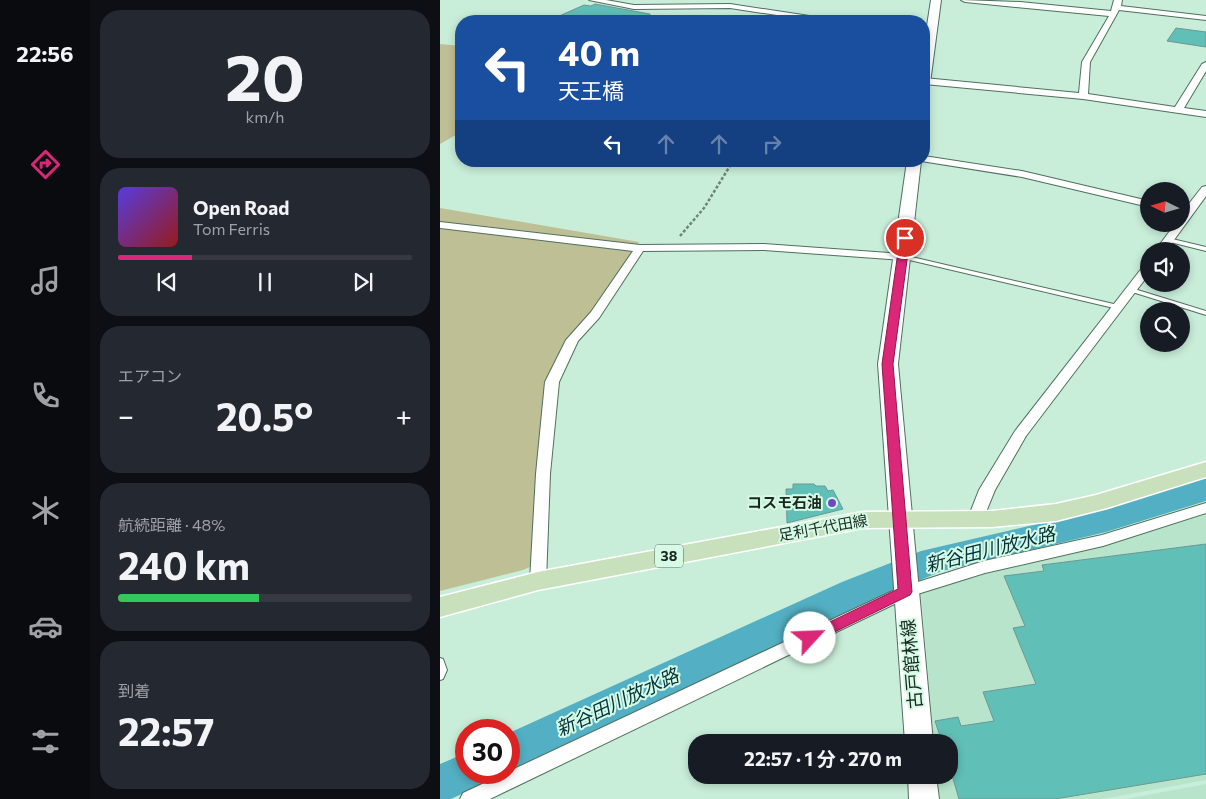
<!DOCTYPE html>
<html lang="ja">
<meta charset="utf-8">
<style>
:root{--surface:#171b24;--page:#242831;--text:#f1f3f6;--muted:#9ea1a6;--line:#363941;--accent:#db2777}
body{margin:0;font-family:Commissioner,"Noto Sans JP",sans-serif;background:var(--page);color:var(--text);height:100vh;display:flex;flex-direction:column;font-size:19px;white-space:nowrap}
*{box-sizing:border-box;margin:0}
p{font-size:16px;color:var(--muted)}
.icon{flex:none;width:28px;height:28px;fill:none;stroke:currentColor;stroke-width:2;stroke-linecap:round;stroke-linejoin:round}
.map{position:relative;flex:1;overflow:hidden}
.sheet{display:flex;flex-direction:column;gap:10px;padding:10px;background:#0d0f14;width:350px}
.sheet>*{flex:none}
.banner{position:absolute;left:15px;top:15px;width:475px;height:152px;border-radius:20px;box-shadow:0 2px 8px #0003;background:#1a4fa0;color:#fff;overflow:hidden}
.needle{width:32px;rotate:275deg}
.tools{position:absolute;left:700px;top:182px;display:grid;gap:10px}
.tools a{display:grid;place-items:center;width:50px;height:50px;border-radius:50%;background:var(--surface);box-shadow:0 2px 8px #0003;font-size:25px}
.speed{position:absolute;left:15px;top:719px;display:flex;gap:10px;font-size:25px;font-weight:700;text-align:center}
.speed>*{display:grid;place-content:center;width:65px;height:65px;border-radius:50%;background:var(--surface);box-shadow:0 2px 8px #0003;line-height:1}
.speed .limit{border:8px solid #d22;background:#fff;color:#111}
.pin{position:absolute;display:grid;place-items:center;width:42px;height:42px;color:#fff;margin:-21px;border:2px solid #fff;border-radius:50%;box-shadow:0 1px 5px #0007}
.me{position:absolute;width:55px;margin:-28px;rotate:65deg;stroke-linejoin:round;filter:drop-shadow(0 0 4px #0008)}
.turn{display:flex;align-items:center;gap:18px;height:105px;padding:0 20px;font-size:22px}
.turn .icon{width:65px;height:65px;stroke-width:2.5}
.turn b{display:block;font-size:35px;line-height:42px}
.lanes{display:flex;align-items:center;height:48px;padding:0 20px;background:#0003;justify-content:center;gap:25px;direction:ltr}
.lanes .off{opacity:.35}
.big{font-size:38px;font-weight:700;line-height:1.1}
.sheet .tile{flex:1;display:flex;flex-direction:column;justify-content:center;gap:8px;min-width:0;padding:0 18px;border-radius:20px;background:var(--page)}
.sheet .dial{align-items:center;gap:0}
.dial b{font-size:65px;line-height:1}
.song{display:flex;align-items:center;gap:15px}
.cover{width:60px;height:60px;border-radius:8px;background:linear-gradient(135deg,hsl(250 70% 55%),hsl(0 70% 35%))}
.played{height:5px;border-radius:2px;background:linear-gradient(90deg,var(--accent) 25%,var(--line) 25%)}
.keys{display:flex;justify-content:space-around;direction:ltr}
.heat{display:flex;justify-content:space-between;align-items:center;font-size:28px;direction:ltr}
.charge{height:8px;border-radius:4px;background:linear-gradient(90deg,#34c759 48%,var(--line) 0)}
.trip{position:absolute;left:248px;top:734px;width:270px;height:50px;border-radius:20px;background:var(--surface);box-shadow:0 2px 8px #0003;font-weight:700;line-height:50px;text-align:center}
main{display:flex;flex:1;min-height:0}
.tabs{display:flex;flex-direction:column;width:90px;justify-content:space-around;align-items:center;background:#090b0e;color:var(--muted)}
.tabs .icon{width:35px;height:35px}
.tabs .on{color:var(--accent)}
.tabs b{font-size:22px;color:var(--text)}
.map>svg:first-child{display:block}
.built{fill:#b7e4cb}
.green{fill:#bebf94}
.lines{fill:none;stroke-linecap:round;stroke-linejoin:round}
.river{fill:#53afc3;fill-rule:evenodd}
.building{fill:#60bfb6;stroke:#6d9893}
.service-casing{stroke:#4f705e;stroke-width:2}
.minor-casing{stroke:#4f705e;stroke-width:2}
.secondary-casing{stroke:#4f705e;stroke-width:2}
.primary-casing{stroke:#fff;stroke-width:3}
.path{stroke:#6c8577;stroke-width:2.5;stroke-dasharray:3 2;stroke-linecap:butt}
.service{fill:#fff;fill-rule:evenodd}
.minor{fill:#fff;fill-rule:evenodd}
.secondary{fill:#fff;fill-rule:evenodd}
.primary{fill:#c8e0bb;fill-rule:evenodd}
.route{fill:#db2777;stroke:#8e194d}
.poi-dot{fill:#7049c2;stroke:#d5fbe6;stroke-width:2}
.labels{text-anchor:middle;stroke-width:4;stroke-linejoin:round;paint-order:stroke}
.shield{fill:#d5fbe6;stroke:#52675b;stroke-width:1}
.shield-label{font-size:14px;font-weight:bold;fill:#1a2820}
.poi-label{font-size:15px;font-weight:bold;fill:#1a2820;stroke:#d5fbe6;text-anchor:end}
.street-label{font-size:15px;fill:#1a2820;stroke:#d5fbe6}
.near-street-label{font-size:18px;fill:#1a2820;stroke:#d5fbe6}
.near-water-label{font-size:19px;font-style:italic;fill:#04323b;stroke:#d5fbe6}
</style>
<main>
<nav class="tabs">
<b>22:56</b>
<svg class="icon on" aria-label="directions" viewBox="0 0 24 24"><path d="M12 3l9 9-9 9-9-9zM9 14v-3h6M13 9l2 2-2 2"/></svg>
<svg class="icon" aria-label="music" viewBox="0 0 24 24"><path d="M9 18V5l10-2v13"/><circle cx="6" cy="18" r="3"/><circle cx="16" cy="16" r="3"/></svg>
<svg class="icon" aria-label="phone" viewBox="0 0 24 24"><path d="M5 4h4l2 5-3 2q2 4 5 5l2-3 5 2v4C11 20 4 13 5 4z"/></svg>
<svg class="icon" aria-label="climate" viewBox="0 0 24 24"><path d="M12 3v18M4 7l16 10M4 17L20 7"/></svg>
<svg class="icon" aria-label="car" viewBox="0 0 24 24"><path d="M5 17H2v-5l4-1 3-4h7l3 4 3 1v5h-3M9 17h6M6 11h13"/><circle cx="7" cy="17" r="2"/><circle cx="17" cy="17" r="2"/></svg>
<svg class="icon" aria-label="filters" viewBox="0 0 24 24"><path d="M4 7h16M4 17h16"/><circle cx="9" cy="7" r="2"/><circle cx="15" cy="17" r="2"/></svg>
</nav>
<section class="sheet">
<div class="tile dial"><b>20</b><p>km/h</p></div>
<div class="tile">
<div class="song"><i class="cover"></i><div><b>Open Road</b><p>Tom Ferris</p></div></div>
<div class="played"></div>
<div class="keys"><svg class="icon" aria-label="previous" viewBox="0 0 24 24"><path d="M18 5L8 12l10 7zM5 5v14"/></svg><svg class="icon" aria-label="pause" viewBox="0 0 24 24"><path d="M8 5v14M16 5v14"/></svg><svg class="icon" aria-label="next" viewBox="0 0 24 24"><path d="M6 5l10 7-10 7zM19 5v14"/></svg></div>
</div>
<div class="tile"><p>エアコン</p>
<div class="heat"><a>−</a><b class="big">20.5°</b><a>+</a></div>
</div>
<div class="tile"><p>航続距離 · 48%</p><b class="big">240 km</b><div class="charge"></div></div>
<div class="tile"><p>到着</p><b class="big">22:57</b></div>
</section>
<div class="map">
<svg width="766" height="799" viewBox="0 0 766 799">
<rect width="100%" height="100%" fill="#c8edd9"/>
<path class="built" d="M766 511V780L662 799H499L497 775H509V742H494L481 593Z
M766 784V799H686Z"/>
<path class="green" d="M0 44 21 46V132L0 144Z
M0 208 199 242 139 331 111 392 99 563 83 570 0 591Z"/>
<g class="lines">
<path class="river" d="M766 478V501L666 532 502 571 428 602 84 765 69 770V733L402 582 481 551 663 509Z
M26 753V772H47L41 785 11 799H0V764Z"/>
</g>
<path class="building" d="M155 4 210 14V21H108L144 5 151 6Z
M736 28 766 32V47L727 41Z
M353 484H374L376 486H385L388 491 393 490 403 509 347 523 346 489H353Z
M766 544V774L615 799H519L509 765V742H502L495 721 518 717 521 726 554 721 543 692 596 684 573 628 585 626 564 576 604 571 602 565Z"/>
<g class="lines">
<defs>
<path id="service" d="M728 238 766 247V251L726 241V239Z
M463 255 678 305 681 307 678 309 461 258V256Z
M691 288 766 311V315L689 291 688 290 689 289Z
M0 658 3 659 7 670 3 679 0 680Z"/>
<path id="minor" d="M149 0H166L194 5 290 4 389 19 393 21H376L290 8 194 9Z
M521 0 580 2 671 11 674 0H682L681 6 766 16V20L679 10 650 62 648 94 735 107 762 64 766 62V71L744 108 766 111V117L643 99 484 84V78L639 93 642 62 669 16 525 2Z
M484 156 582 171 709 201V207L582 177 481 161H484Z
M766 186V196L726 251H715L735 224H741V214L762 187Z
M0 222 200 245 324 244 463 254 469 257 463 260 324 250 203 251 159 318 138 341 119 382 110 474 106 581 104 585 98 587 92 585 90 581 96 474 105 382 126 340 151 312 193 251 0 228Z
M709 263V274L586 436 555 490 542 522 536 523 530 522 528 518 539 490 575 431 705 264Z
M766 503V513L663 546 545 573 471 596 50 799H20L23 793 459 588 544 561 662 535Z"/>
<path id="secondary" d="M491 0H501L490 83 484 87V45Z
M467 161H481L458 364 493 742H465L438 364Z
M468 775H496L499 799H469Z"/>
<path id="primary" d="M766 462V477L667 508 616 521 552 527 423 528 98 590 0 617V597L98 572 423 512 552 511 616 504 656 495Z"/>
</defs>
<use href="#service" class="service-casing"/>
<use href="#minor" class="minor-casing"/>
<use href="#secondary" class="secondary-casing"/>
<use href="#primary" class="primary-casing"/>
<path class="path" d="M240 236 264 208 293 161"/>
<use href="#service" class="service"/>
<use href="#minor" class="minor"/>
<use href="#secondary" class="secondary"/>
<use href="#primary" class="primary"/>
</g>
<path class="route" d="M465 235 470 238 453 364 472 592 470 595 370 644 365 642 363 638 365 634 458 589 442 364 460 238Z"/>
<circle class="poi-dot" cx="392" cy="503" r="5"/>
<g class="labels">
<rect class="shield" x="215" y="544.5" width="28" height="23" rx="4"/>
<g class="shield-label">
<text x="229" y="561">38</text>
</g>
<g class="poi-label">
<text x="382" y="508">コスモ石油</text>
</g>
<g class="street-label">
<text transform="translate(383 528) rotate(-10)" y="5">足利千代田線</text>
</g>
<g class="near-street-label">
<text transform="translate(472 664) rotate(-95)" y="6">古戸館林線</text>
</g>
<g class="near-water-label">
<text transform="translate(550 549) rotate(-14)" y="7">新谷田川放水路</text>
<text transform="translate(177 702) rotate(-25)" y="7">新谷田川放水路</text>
</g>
</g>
</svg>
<div class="tools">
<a><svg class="needle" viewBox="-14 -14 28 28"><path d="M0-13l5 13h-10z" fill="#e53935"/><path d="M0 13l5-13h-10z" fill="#9ea1a6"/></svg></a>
<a><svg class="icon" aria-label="sound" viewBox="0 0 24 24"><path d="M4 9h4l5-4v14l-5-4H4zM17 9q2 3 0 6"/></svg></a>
<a><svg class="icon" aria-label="search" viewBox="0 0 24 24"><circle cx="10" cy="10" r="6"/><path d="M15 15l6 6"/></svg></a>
</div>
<div class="speed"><div class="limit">30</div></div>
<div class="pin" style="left:465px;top:238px;background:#d93025"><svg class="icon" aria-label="arrive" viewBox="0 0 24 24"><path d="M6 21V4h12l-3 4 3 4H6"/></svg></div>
<svg class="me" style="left:370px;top:638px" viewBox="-20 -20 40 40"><circle r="19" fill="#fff"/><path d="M0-13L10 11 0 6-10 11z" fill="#db2777"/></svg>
<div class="trip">22:57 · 1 分 · 270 m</div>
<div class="banner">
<div class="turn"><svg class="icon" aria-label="left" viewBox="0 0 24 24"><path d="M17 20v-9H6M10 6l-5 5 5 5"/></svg><div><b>40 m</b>天王橋</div></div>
<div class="lanes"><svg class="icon" aria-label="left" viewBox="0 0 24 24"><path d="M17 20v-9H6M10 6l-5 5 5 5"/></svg><svg class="icon off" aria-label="ahead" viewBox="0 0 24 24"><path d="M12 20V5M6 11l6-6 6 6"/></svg><svg class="icon off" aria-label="ahead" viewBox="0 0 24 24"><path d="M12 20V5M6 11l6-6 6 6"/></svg><svg class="icon off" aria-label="right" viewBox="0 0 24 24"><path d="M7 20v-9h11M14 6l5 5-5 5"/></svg></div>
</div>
</div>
</main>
